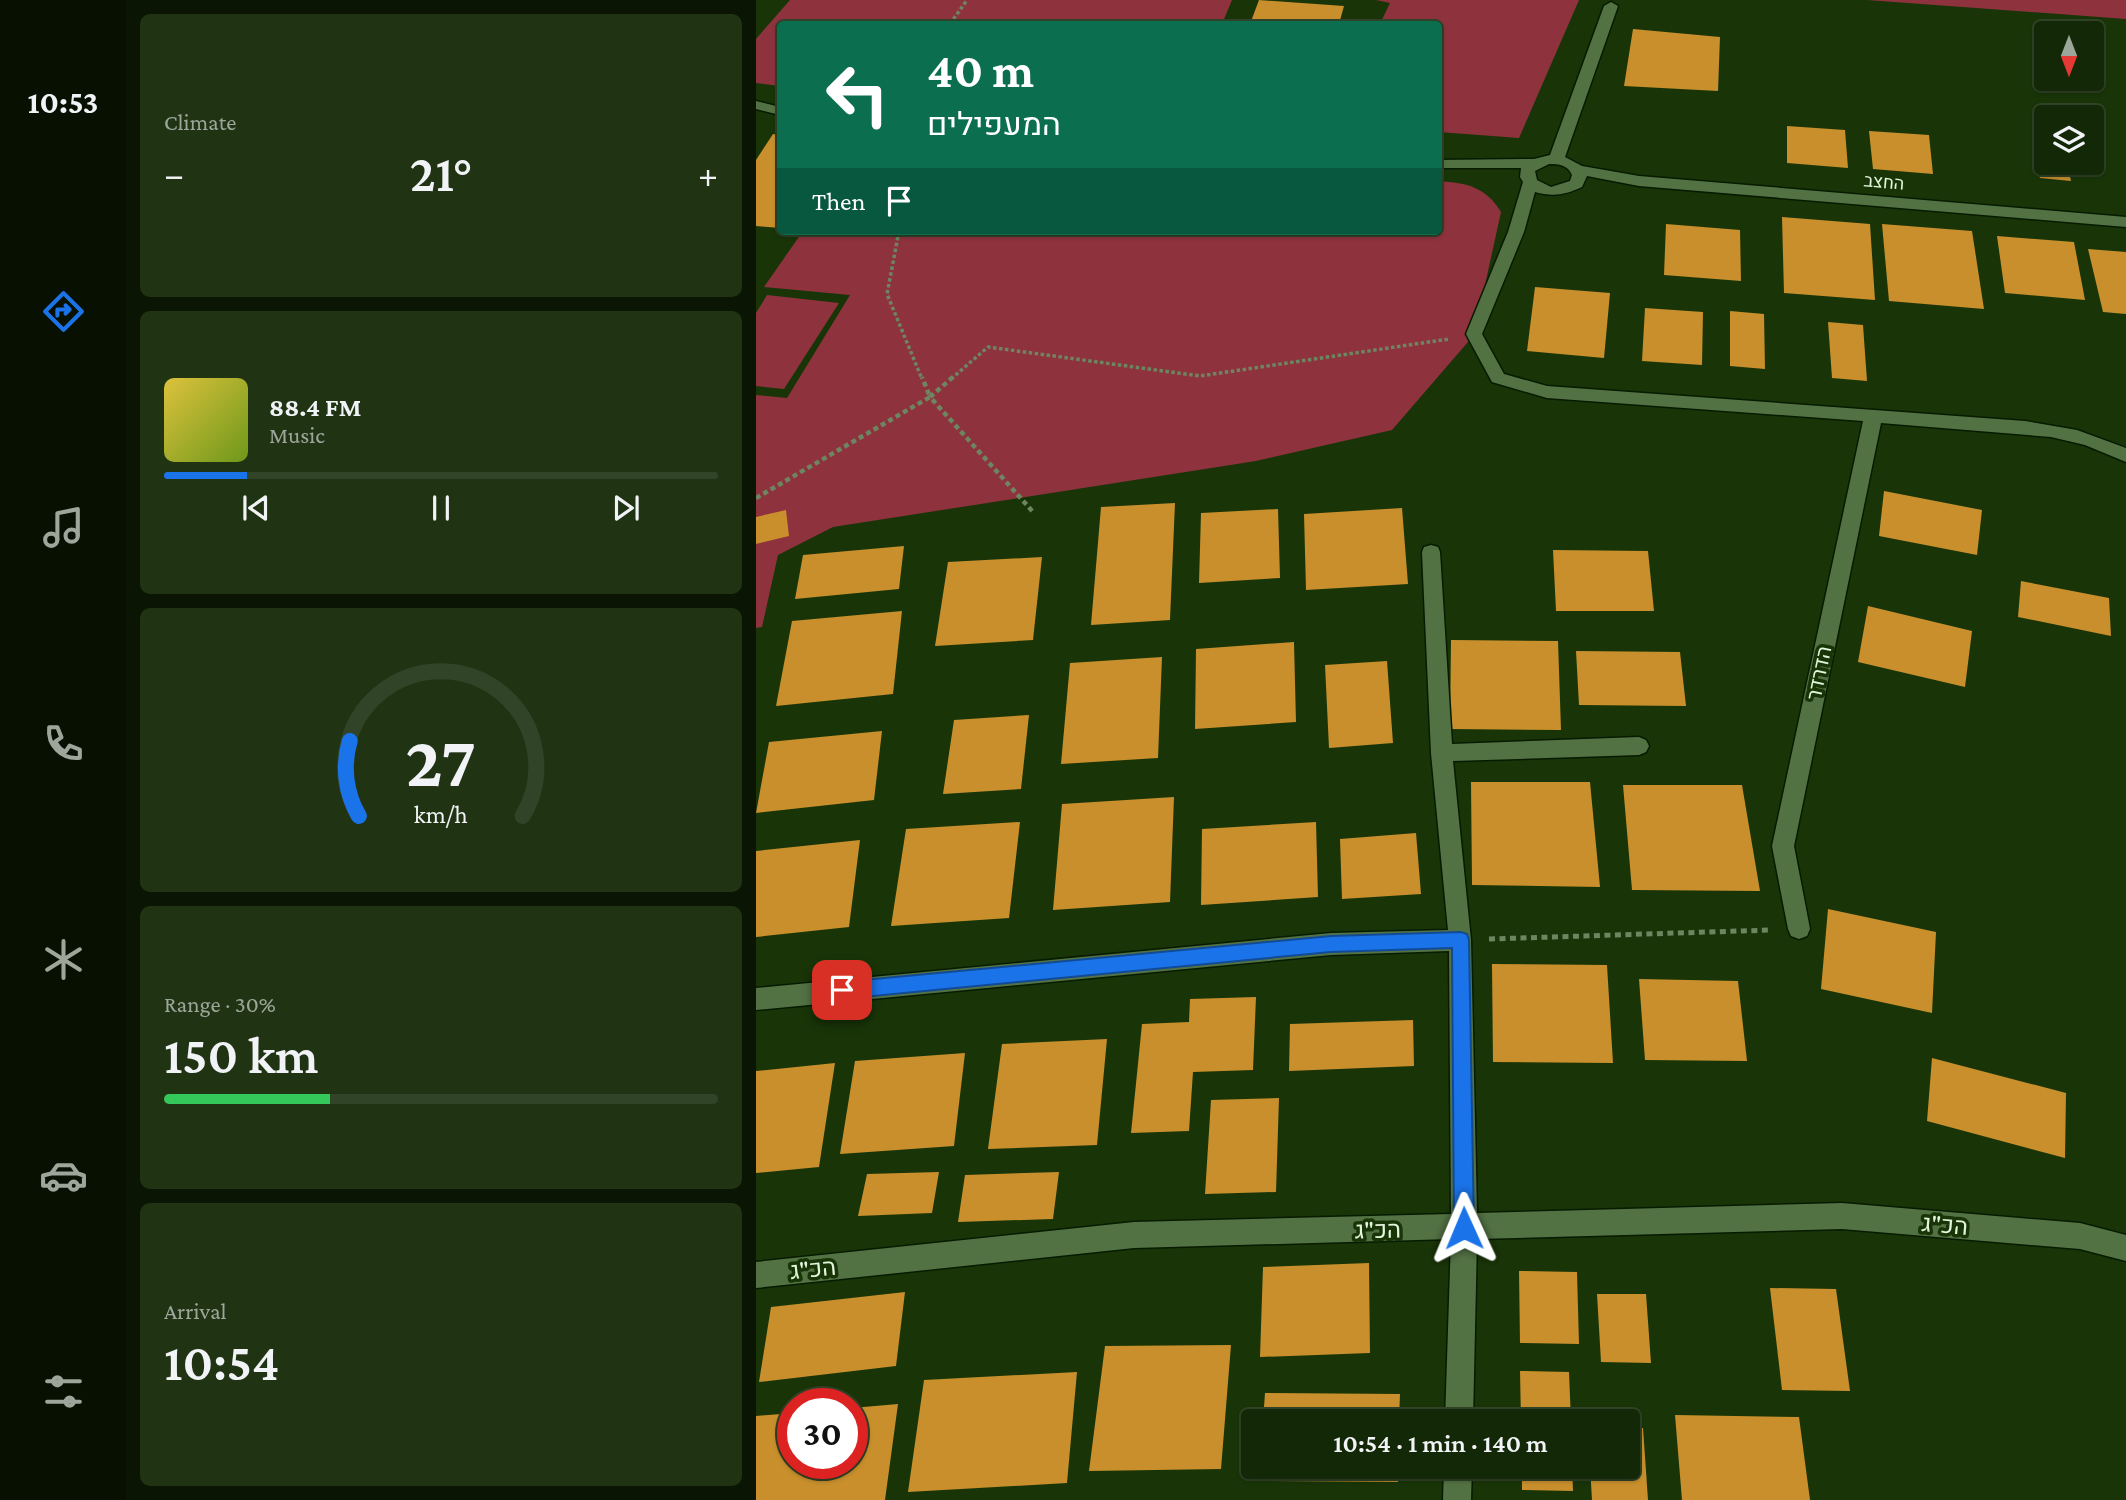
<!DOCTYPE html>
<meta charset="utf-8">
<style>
:root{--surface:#132806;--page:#203414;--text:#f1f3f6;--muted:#9da69b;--line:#324428;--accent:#1a73e8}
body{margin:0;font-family:"Crimson Pro",Heebo,serif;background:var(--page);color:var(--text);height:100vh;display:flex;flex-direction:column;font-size:26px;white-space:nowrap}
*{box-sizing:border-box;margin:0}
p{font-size:23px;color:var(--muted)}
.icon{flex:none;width:38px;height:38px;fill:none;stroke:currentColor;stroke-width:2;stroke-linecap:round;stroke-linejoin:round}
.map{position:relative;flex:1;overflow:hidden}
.sheet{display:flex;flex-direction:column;gap:14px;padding:14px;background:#0a1603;width:630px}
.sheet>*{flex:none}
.top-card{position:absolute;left:21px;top:21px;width:665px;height:214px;border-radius:7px;box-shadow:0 2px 5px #0004,0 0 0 2px var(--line);background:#0b6e4f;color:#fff;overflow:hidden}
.needle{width:46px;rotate:180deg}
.buttons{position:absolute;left:1278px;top:21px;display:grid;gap:14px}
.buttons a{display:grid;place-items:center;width:70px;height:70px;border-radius:7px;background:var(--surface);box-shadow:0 2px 5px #0004,0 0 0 2px var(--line);font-size:35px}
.speed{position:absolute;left:21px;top:1388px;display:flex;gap:14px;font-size:35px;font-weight:700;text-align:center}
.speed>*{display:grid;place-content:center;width:91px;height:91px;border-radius:50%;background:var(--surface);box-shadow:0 2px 5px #0004,0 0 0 2px var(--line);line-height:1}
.speed .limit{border:10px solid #d22;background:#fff;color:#111}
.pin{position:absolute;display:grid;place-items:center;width:60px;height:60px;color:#fff;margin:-30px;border-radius:14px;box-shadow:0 4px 10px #0006}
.me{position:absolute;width:77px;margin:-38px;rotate:359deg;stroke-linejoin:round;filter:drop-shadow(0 0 5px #0008)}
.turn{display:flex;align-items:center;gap:24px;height:147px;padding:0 35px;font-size:32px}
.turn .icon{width:91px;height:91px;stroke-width:2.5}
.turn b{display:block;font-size:49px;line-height:60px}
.then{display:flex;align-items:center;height:66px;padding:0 35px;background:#0003;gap:14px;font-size:26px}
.big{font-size:52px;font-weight:600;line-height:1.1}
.sheet .widget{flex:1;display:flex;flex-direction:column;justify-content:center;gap:10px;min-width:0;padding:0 24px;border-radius:10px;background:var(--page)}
.sheet .dial{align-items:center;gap:0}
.dial svg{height:182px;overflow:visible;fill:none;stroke:var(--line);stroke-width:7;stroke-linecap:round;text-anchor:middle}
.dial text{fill:var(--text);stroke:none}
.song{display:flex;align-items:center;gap:21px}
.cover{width:84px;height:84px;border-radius:10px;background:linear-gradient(135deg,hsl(50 70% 55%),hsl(80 70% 35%))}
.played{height:7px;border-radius:4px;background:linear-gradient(90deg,var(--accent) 15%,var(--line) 15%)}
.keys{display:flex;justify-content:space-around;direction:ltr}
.heat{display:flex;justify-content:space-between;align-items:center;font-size:38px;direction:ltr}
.charge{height:10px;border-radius:5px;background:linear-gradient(90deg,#34c759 30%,var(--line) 0)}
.trip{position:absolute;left:485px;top:1409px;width:399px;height:70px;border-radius:7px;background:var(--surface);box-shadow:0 2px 5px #0004,0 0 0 2px var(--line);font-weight:600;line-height:70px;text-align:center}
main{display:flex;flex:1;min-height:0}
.dock{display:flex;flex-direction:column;width:126px;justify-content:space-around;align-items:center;background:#081002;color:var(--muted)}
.dock .icon{width:49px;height:49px}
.dock .on{color:var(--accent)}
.dock b{font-size:32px;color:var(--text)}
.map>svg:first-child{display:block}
.green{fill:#8e323e}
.building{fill:#c88f2c}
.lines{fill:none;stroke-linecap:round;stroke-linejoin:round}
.minor-casing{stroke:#071b00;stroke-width:3}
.path-far2{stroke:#6d8560;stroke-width:3.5;stroke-dasharray:3.5 2.5;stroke-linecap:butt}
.path-far1{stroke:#6d8560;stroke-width:4.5;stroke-dasharray:5 3.5;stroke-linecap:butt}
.path{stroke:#6d8560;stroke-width:5;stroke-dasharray:6 4.5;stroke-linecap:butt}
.minor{fill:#537244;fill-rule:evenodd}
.route{fill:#1a73e8;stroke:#114b97;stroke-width:2}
.labels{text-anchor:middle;stroke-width:7;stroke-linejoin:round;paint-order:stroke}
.far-street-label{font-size:18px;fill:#e3f5db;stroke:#193508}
.street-label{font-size:21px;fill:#e3f5db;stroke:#193508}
.near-street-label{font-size:24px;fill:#e3f5db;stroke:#193508}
</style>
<main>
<nav class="dock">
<b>10:53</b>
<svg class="icon on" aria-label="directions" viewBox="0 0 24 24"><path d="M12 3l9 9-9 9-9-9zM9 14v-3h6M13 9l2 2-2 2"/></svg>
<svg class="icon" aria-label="music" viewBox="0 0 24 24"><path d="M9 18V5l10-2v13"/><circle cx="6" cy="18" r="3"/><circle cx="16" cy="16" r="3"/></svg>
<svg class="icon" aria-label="phone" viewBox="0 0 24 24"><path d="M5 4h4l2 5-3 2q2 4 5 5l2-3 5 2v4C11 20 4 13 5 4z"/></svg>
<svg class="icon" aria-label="climate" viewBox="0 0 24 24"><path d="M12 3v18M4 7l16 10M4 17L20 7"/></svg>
<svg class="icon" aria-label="car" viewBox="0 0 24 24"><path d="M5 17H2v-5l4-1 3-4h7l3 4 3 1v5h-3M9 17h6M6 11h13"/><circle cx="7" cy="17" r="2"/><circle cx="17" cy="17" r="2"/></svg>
<svg class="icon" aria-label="filters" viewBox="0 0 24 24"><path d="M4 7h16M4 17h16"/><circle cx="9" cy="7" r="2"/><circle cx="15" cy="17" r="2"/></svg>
</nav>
<section class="sheet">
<div class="widget"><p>Climate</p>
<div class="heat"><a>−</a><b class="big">21°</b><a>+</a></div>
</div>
<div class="widget">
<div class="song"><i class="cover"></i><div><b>88.4 FM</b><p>Music</p></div></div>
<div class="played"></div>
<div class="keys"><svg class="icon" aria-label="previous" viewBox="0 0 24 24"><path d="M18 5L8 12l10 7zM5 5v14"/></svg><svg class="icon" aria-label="pause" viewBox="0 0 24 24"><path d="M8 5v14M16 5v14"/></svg><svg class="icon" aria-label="next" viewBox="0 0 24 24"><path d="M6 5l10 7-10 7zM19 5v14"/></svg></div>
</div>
<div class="widget dial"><svg viewBox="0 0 100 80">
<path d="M14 69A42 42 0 1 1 86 69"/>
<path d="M14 69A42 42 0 0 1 10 36" stroke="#1a73e8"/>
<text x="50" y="56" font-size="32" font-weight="700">27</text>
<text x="50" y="72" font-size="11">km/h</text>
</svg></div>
<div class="widget"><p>Range · 30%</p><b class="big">150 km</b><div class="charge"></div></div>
<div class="widget"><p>Arrival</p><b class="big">10:54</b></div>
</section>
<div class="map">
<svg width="1370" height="1500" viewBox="0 0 1370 1500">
<rect width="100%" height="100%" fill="#193508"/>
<path class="green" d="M34 0H476L466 24H24V86L0 83V39Z
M620 0H823L763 138 683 132 682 24H624L634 3Z
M1111 0H1370V19Z
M683 181C711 183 730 187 745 212L718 335 636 430 500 461 77 527 22 555 6 627 0 628V395L31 398 94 295 8 287 47 231H682Z
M11 295 83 303 28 389 0 386V313Z"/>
<path class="building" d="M503 0 588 6 583 24H494Z
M877 29 964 37 962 91 868 86Z
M1031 126 1089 130 1092 168 1031 163Z
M1113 131 1173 135 1177 174 1117 169Z
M17 134 24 135V228L0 226V160Z
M1276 137 1290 138V163H1311L1315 181 1284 178Z
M1026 217 1114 224 1119 300 1028 293Z
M910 224 984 230 985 281 908 275Z
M1126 224 1216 231 1228 309 1133 301Z
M1241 236 1318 242 1329 300 1249 293Z
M1332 249 1370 252V314L1347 312Z
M779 287 854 293 848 358 771 351Z
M889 308 947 312 946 365 886 361Z
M974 311 1008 314 1009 369 974 366Z
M1072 322 1107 325 1111 381 1076 378Z
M1128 491 1226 510 1221 555 1123 536Z
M419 503 414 620 335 625 345 507Z
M646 508 652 584 550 590 548 514Z
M522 509 524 578 443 583 445 513Z
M30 510 33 536 0 544V517Z
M148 546 143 589 39 599 47 555Z
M797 550 892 551 898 611H800Z
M286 557 277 640 179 646 192 562Z
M1265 581 1353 598 1355 636 1262 617Z
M1112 606 1216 631 1209 687 1102 662Z
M146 611 137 694 20 706 36 621Z
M695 640 802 641 805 730 694 729Z
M538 642 540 722 439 729 440 649Z
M820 651 924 652 930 706 823 705Z
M406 657 402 758 305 764 314 663Z
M631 661 637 743 573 748 569 665Z
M273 715 265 789 187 794 198 720Z
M126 731 118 800 0 813 13 742Z
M715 782H834L844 887 716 885Z
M867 785H986L1004 891 876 890Z
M418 797 414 902 297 910 306 804Z
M264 822 253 918 135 926 150 829Z
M560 822 562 897 445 905 446 829Z
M660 833 665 894 586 899 584 839Z
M104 840 93 927 0 937V851Z
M1072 909 1180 932 1176 1013 1065 989Z
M736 964 851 965 857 1063 737 1062Z
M883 979 982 981 991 1061 889 1060Z
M500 997 497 1070 437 1072 433 1131 375 1133 386 1024 433 1022 434 999Z
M657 1020 658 1066 533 1071 534 1024Z
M351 1039 341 1145 232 1149 246 1044Z
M209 1053 198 1146 84 1154 99 1061Z
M1176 1058 1310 1093 1309 1158 1171 1121Z
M79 1063 63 1167 0 1173V1071Z
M523 1098 520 1192 449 1194 455 1100Z
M183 1172 176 1213 102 1216 111 1174Z
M303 1172 297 1219 202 1222 209 1175Z
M613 1263 614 1353 504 1357 507 1267Z
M763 1271 821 1272 823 1344 764 1343Z
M1014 1288 1080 1289 1094 1391 1026 1390Z
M149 1292 140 1366 3 1382 15 1307Z
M841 1294H890L895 1363 845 1362Z
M475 1345 465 1469 333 1471 349 1346Z
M764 1371 813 1372 815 1421H765Z
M321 1372 311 1483 152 1492 168 1380Z
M509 1393 644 1394 643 1421H507Z
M142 1404 129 1500H0V1416L37 1413V1463H96V1408Z
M919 1415 1043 1417 1054 1500H926Z
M872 1428H887L892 1500H836L834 1466H872Z
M504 1466H642V1482L503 1481Z
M766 1466H816L817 1491 766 1490Z"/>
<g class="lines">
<defs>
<path id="minor" d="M855 2 862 6 809 157 826 166 883 176 1370 217V227L883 186 831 176 826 187C809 195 797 197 779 192L768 232 726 334 748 374 791 386 1269 421 1321 430 1370 448V462L1329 445 1295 437 1125 423 1038 846 1054 929 1051 936 1043 939 1035 936 1032 929 1016 846 1107 421 791 398 736 382 710 334 752 232 767 182 764 177 765 168H682V160L778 159 794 155 848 6ZM793 164C803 164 812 165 816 175L814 181 795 187 781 180 779 171Z
M0 101 24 107V115L0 109Z
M675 545 682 547 684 552 696 744 883 737 890 740 893 746 890 752 883 755 697 761 715 940 721 1213 1086 1203 1324 1223 1370 1235V1261L1324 1249 1086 1229 721 1239 717 1421H689L695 1239 378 1248 0 1288V1262L378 1222 695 1214 693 951 575 955 0 1010V988L575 933 692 930 675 753 666 552 668 547Z
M688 1466H716L715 1500H687Z"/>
</defs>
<use href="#minor" class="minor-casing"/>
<path class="path-far2" d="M194 24 211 0
M143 231 131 294 166 379
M195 379 232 347 444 376 693 339"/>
<path class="path-far1" d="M197 377 174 397 278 513
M0 498 174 397 166 377"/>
<path class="path" d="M733 939 1015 930"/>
<use href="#minor" class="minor"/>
</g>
<path class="route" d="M705 932 711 934 713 940 718 1228 715 1235 708 1237 701 1235 698 1228 696 948 575 952 86 999 80 996 77 990 80 984 86 982 575 936Z"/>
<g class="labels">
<g class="far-street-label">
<text transform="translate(1128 182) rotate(5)" y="6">החצב</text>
</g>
<g class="street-label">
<text transform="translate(1063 673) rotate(-78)" y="7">הדרדר</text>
</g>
<g class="near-street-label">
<text transform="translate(1189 1225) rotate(5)" y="8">הכ"ג</text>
<text transform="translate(622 1230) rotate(-1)" y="8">הכ"ג</text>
<text transform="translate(57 1269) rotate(-6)" y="8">הכ"ג</text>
</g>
</g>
</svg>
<div class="buttons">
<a><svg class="needle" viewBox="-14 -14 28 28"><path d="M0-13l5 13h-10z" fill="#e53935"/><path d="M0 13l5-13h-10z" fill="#9da69b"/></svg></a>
<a><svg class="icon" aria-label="layers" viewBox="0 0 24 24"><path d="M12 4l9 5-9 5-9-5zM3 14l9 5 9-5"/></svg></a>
</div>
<div class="speed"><div class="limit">30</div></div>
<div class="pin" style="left:86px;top:990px;background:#d93025"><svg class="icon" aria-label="arrive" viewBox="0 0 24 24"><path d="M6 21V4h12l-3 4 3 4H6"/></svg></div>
<svg class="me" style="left:708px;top:1228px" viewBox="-20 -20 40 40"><path d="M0-17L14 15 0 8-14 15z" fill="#1a73e8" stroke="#fff" stroke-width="4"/></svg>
<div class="trip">10:54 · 1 min · 140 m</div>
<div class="top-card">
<div class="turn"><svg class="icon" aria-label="left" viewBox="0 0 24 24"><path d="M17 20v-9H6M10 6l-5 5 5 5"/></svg><div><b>40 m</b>המעפילים</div></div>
<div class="then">Then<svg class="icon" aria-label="arrive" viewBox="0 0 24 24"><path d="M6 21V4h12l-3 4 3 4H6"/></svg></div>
</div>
</div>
</main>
